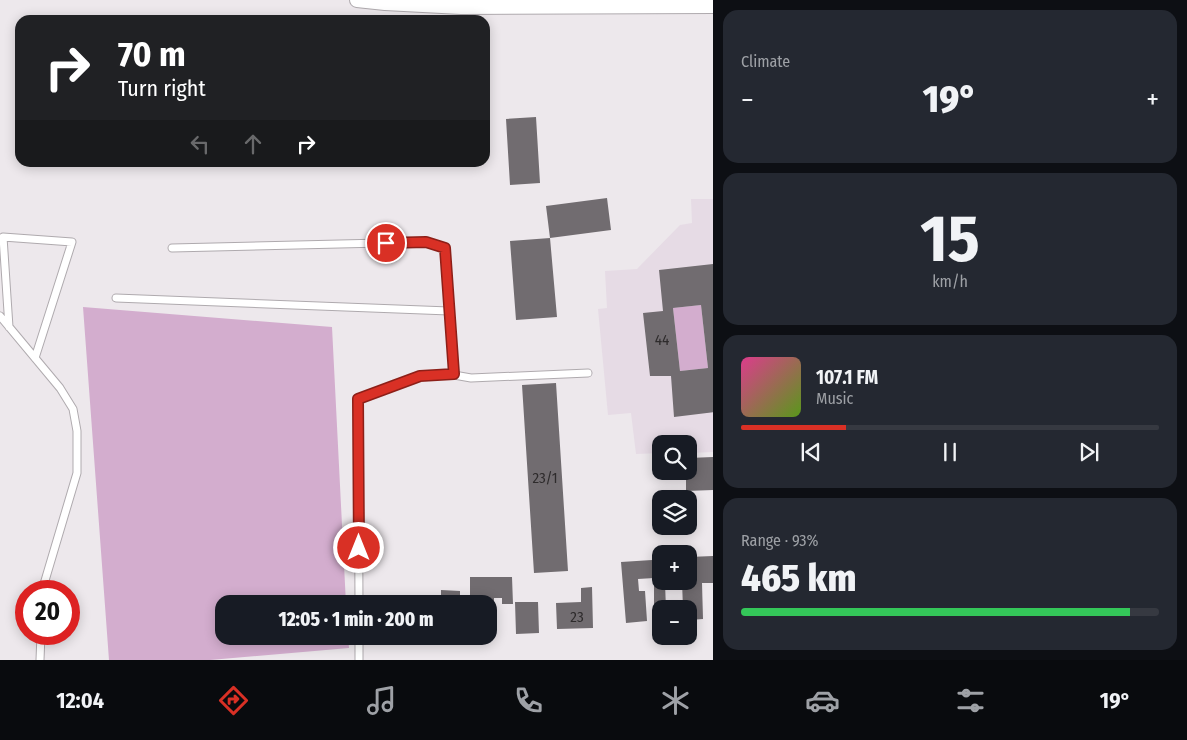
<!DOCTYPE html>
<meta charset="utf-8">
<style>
:root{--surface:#171b24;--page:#242831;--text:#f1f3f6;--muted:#9ea1a6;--line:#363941;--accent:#d93025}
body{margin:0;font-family:"Fira Sans Condensed",sans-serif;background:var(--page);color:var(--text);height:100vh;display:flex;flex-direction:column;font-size:19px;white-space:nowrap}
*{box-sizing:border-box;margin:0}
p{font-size:16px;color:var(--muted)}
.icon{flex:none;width:28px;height:28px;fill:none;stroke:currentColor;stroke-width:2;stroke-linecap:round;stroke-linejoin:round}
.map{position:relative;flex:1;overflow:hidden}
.sheet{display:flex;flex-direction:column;gap:10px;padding:10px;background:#0d0f14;width:474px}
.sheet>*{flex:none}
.guide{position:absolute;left:15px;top:15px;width:475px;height:152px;border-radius:15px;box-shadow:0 2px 12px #0003;background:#202124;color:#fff;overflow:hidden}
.tools{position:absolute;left:652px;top:435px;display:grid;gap:10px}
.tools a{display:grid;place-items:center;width:45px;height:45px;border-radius:10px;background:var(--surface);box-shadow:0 2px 12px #0003;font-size:25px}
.speed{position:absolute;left:15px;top:580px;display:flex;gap:10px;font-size:25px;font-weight:700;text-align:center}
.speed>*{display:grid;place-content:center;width:65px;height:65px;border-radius:50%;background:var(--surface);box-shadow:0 2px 12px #0003;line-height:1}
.speed .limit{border:8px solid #d22;background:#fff;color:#111}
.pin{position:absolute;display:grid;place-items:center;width:42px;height:42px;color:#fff;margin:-21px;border:2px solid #fff;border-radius:50%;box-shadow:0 1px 5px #0007}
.me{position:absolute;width:55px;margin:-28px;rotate:0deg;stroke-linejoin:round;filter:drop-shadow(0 0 4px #0008)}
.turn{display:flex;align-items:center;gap:18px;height:105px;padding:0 20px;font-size:22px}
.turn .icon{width:65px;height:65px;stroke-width:2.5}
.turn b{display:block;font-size:35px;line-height:42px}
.lanes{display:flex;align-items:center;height:48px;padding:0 20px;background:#0003;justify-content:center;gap:25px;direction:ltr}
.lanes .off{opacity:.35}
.big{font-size:38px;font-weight:800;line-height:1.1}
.sheet .widget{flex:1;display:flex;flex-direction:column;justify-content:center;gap:8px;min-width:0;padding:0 18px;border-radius:15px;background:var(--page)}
.sheet .dial{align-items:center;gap:0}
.dial b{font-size:65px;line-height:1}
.song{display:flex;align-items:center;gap:15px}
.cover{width:60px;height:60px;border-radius:8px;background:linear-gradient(135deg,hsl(330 70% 55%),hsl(90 70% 35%))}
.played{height:5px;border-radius:2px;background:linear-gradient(90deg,var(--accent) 25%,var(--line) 25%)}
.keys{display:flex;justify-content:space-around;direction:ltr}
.heat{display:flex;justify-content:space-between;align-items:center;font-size:28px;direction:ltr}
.charge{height:8px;border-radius:4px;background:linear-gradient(90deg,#34c759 93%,var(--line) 0)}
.trip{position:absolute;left:215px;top:595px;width:282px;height:50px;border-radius:15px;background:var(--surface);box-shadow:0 2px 12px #0003;font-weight:800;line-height:50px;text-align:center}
.tabs{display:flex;height:80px;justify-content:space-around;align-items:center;background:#090b0e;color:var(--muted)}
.tabs .icon{width:35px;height:35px}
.tabs .on{color:var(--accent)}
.tabs b{font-size:22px;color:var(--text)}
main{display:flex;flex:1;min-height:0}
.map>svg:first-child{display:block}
.built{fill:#e6dbe5}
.green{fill:#d3adce}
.building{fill:#716c70;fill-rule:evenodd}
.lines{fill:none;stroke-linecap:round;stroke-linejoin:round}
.lane-casing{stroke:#afaaae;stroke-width:9}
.street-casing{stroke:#afaaae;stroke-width:16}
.lane{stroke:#fff;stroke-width:7}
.street{stroke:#fff;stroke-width:14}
.route-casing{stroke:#8d1f18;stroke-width:12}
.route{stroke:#d93025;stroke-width:9}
.labels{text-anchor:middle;stroke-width:5;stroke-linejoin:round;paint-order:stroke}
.number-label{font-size:15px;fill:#2e2b2c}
</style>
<main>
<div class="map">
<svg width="714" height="660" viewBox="0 0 714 660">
<rect width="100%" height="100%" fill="#ede8ec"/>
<path class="built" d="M691 199H713V452L689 453V444H661V453L636 454 631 413 608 415 598 309 607 308 605 271 637 269 680 225 692 223Z"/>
<path class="green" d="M701 305 708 368 680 371 673 308Z
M83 307 332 327 346 604H224V636H348L349 648 210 660H109Z"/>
<path class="building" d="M536 117 540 183 510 185 506 119Z
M607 198 611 230 550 238 546 206Z
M550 238 557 317 516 320 510 241Z
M714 264V412L674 417 671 376H650L643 313 663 311 659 270ZM701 305 708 368 680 371 673 308Z
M556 383 568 571 534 573 522 385Z
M714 457V490L686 491V471H689V458Z
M714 556V583H702L703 619 689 620V609H683L682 581H689V557Z
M652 560 654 578 638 579 639 591H645L647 621 626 623 621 562Z
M470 577H512L513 604H502V598H494V638L471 639V636H489V604H470Z
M665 583 666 609H661V620H654V584Z
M592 587 593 628 557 629 556 603 581 602V588Z
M441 590 460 591V604H441Z
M384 598H428V604H384Z
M515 602H538L539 633 516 634Z
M385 636H416L408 644H385Z
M437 636H458V639L437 638Z"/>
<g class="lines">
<defs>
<path id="lane" d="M172 248 425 242 445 248 454 375
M116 298 449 311
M0 316 60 388 73 409 77 431V473L44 584V591
M9 327 3 237 72 242 35 358
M359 604 358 399 420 376 454 375 471 378 588 373
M359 636V660
M40 660 41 634"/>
<path id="street" d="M357 0 385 3 461 7 714 6"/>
</defs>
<use href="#lane" class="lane-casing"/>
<use href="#street" class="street-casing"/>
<use href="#lane" class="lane"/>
<use href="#street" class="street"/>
</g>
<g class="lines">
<defs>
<path id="route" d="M359 548 358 399 420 376 454 374 445 248 426 242 386 243"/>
</defs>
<use href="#route" class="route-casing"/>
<use href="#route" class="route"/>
</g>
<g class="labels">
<g class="number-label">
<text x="662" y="345">44</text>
<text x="545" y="483">23/1</text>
<text x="577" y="622">23</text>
</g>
</g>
</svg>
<div class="tools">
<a><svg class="icon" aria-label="search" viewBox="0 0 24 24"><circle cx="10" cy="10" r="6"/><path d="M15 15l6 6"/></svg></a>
<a><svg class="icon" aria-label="layers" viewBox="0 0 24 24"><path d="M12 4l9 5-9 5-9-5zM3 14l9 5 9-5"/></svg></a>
<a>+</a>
<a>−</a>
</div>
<div class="speed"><div class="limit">20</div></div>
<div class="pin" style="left:386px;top:243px;background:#d93025"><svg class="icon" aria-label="arrive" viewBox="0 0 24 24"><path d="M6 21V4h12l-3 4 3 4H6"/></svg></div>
<svg class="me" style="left:359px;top:548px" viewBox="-20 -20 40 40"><circle r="17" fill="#d93025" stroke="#fff" stroke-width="3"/><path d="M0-11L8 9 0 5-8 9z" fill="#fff"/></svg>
<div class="trip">12:05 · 1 min · 200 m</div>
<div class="guide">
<div class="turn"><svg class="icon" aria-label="right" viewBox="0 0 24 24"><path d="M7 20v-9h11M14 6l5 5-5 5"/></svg><div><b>70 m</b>Turn right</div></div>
<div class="lanes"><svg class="icon off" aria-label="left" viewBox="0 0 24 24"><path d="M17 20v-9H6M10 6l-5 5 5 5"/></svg><svg class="icon off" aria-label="ahead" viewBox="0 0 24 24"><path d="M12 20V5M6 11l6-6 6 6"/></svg><svg class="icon" aria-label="right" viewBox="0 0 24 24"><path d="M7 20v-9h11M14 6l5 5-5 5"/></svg></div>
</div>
</div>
<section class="sheet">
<div class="widget"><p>Climate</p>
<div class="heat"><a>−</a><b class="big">19°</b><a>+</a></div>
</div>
<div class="widget dial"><b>15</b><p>km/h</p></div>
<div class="widget">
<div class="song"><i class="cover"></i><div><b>107.1 FM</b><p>Music</p></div></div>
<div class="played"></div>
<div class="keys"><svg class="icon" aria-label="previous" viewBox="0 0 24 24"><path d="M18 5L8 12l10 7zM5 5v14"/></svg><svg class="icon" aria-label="pause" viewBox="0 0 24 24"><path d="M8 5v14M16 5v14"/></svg><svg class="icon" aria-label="next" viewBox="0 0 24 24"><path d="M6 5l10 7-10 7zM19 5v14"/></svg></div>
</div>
<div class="widget"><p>Range · 93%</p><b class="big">465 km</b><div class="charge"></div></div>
</section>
</main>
<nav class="tabs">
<b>12:04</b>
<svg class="icon on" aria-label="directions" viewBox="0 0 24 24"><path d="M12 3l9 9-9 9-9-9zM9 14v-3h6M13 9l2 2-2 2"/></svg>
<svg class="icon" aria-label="music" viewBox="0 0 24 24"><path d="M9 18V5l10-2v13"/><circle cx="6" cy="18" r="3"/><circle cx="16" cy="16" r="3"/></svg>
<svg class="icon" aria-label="phone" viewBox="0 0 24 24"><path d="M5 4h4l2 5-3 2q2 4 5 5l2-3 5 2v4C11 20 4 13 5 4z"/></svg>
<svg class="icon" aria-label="climate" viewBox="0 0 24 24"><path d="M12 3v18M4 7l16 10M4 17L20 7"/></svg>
<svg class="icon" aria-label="car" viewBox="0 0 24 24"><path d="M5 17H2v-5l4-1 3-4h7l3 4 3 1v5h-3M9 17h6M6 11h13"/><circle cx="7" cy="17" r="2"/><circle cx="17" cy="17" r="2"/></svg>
<svg class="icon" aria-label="filters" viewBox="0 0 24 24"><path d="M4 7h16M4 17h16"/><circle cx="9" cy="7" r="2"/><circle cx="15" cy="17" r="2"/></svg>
<b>19°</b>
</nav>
